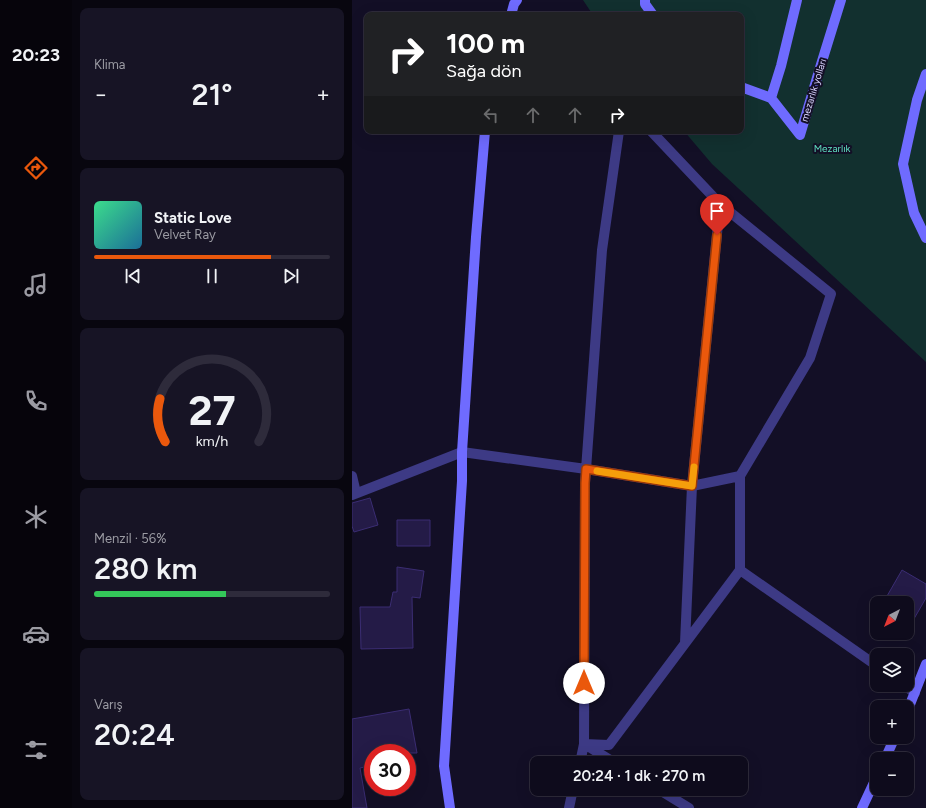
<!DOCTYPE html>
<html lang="tr">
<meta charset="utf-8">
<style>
:root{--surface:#0e0b1c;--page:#171425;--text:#f1f3f6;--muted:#9b9ba3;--line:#2e2b3b;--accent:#ea580c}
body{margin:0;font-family:Figtree,sans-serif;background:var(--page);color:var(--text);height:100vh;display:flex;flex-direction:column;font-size:15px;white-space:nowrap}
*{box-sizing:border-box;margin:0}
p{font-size:13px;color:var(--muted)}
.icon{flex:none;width:22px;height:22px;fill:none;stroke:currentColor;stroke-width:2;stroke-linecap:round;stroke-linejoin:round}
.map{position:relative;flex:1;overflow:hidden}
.side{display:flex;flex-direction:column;gap:8px;padding:8px;background:#08060f;width:280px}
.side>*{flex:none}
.top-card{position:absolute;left:12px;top:12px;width:380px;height:122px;border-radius:8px;box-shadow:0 4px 16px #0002,0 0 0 1px var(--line);background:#202124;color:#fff;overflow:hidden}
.needle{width:26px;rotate:222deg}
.buttons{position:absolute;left:518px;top:596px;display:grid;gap:8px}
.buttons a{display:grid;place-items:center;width:44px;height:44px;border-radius:8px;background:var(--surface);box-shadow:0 4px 16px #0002,0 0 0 1px var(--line);font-size:20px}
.speed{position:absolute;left:12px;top:744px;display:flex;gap:8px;font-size:20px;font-weight:700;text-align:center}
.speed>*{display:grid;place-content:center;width:52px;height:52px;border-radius:50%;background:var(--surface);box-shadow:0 4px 16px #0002,0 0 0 1px var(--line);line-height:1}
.speed .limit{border:6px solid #d22;background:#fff;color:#111}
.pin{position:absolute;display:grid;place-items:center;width:34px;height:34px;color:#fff;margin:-41px -17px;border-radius:50% 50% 50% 0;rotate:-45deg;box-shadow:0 0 4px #0007}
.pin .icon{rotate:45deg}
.me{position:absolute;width:44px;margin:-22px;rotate:0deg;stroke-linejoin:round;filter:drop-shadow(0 0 3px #0008)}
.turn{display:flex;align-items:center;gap:14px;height:84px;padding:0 16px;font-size:18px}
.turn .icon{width:52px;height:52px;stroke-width:2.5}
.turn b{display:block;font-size:28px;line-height:34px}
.lanes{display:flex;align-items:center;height:38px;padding:0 16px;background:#0003;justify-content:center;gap:20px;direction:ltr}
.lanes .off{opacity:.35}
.big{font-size:30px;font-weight:600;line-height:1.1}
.side .card{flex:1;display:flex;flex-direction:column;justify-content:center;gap:6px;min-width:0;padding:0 14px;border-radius:8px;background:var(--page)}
.side .dial{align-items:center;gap:0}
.dial svg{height:104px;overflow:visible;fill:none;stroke:var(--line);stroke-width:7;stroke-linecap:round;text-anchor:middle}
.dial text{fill:var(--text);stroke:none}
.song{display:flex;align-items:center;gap:12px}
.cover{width:48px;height:48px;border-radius:6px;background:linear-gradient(135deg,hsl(150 70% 55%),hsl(200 70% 35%))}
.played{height:4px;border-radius:2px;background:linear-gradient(90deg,var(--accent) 75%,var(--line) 75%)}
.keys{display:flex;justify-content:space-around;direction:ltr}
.heat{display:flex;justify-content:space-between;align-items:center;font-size:22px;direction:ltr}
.charge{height:6px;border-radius:3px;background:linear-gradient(90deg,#34c759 56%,var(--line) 0)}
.trip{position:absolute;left:178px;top:756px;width:218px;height:40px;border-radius:8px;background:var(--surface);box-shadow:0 4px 16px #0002,0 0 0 1px var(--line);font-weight:600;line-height:40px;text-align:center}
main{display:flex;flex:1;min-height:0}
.tab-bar{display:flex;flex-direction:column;width:72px;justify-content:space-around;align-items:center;background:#06040b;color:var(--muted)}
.tab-bar .icon{width:28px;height:28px}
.tab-bar .selected{color:var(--accent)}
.tab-bar b{font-size:18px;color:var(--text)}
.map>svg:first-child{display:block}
.green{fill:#12302f}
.building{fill:#241b47;stroke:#3b2d73}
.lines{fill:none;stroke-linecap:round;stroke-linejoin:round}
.street{stroke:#3d3a85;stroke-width:10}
.secondary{stroke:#6f6bff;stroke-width:10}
.route-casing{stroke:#983908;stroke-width:10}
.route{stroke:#ea580c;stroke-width:7}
.slow{stroke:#f59e0b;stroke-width:7}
.labels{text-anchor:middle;stroke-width:4;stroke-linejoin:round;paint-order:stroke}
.street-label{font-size:10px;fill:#d9d4ff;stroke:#130f26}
.park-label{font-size:10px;fill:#5fe0c0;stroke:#130f26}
</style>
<main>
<nav class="tab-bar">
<b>20:23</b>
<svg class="icon selected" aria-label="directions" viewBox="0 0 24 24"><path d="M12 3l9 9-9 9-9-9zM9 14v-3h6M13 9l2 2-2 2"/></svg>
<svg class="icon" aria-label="music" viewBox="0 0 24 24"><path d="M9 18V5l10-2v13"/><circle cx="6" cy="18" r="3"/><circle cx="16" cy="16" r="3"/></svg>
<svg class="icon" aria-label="phone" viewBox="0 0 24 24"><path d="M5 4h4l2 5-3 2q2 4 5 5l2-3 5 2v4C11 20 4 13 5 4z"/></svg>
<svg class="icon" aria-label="climate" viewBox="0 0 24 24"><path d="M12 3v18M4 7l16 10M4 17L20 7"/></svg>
<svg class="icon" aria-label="car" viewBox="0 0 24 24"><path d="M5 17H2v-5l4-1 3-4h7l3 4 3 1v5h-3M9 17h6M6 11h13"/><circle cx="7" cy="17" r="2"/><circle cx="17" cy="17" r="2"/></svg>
<svg class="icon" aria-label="filters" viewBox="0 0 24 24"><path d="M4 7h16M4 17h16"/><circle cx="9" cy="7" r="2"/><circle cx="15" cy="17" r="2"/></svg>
</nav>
<section class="side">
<div class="card"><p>Klima</p>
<div class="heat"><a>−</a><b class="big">21°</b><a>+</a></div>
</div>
<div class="card">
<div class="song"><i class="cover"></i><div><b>Static Love</b><p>Velvet Ray</p></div></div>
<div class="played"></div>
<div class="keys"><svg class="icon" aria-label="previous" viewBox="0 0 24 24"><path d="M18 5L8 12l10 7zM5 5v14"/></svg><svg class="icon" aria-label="pause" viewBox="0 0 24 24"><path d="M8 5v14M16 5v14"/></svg><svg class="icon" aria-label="next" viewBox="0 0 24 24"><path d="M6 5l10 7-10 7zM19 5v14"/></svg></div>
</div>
<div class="card dial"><svg viewBox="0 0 100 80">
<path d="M14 69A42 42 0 1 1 86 69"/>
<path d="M14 69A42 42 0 0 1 10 36" stroke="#ea580c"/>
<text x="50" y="56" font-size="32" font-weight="700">27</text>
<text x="50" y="72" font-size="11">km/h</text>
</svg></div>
<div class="card"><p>Menzil · 56%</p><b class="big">280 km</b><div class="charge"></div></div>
<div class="card"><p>Varış</p><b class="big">20:24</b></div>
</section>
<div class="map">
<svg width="574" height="808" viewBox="0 0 574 808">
<rect width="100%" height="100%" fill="#130f26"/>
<path class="green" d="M231 0H574V362L360 164 332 131H389V15H241Z"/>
<path class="building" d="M18 498 26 525 2 532 0 526V503Z
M45 520H78V546H45Z
M45 567 72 571 68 598 60 597 61 648 9 649 8 607H38L41 592H45Z
M550 570 574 584V598L555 631V603H531Z
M57 709 65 753H21V765L8 768 15 808H0V719Z"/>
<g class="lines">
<path class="street" d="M299 131 368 204 340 486 333 643
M0 476 4 493
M0 495 110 452 234 469 340 486 388 476
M388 570 525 666
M552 685 563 693
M232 744 257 745 388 570V476L458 358 479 294 368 204
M234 745 263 763
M228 763 232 744 233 483 250 250 267 131
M306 789 337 808
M217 808 221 789"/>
<path class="secondary" d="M293 0V4L301 15
M159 15 162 4 165 0
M574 74 565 100 551 164 562 213 574 238
M389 87 419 98 429 66 445 0
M419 98 448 135 467 71 489 0
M555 712 574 664
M533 759 543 737
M98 808 92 766 110 481V452L124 237 133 131
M510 808 525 776"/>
</g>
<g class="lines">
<defs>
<path id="route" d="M232 683 233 483 234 469 340 486 365 235"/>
</defs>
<use href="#route" class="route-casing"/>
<use href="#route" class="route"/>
<path class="slow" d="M245 471 340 486 342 467"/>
</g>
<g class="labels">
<g class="street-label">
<text transform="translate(461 90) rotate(-73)" y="4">mezarlık yolları</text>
</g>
<g class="park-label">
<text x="480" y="152">Mezarlık</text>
</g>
</g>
</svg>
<div class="buttons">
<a><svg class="needle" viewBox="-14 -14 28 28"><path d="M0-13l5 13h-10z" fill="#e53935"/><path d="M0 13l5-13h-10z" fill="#9b9ba3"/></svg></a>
<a><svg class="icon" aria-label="layers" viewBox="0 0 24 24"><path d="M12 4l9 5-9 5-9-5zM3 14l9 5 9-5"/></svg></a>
<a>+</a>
<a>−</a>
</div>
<div class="speed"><div class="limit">30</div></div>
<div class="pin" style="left:365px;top:235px;background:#d93025"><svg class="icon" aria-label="arrive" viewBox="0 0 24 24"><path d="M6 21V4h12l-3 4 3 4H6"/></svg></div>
<svg class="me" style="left:232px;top:683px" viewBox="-20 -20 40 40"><circle r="19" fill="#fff"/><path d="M0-13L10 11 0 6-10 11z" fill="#ea580c"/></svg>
<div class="trip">20:24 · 1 dk · 270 m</div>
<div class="top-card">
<div class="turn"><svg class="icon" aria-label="right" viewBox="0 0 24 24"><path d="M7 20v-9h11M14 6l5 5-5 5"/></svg><div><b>100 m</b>Sağa dön</div></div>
<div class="lanes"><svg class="icon off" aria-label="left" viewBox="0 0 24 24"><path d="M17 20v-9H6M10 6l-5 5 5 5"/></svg><svg class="icon off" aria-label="ahead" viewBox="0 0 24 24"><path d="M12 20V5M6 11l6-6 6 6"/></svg><svg class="icon off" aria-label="ahead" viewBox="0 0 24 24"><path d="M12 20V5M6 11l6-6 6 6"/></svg><svg class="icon" aria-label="right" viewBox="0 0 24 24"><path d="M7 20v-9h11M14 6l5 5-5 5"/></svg></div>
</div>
</div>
</main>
